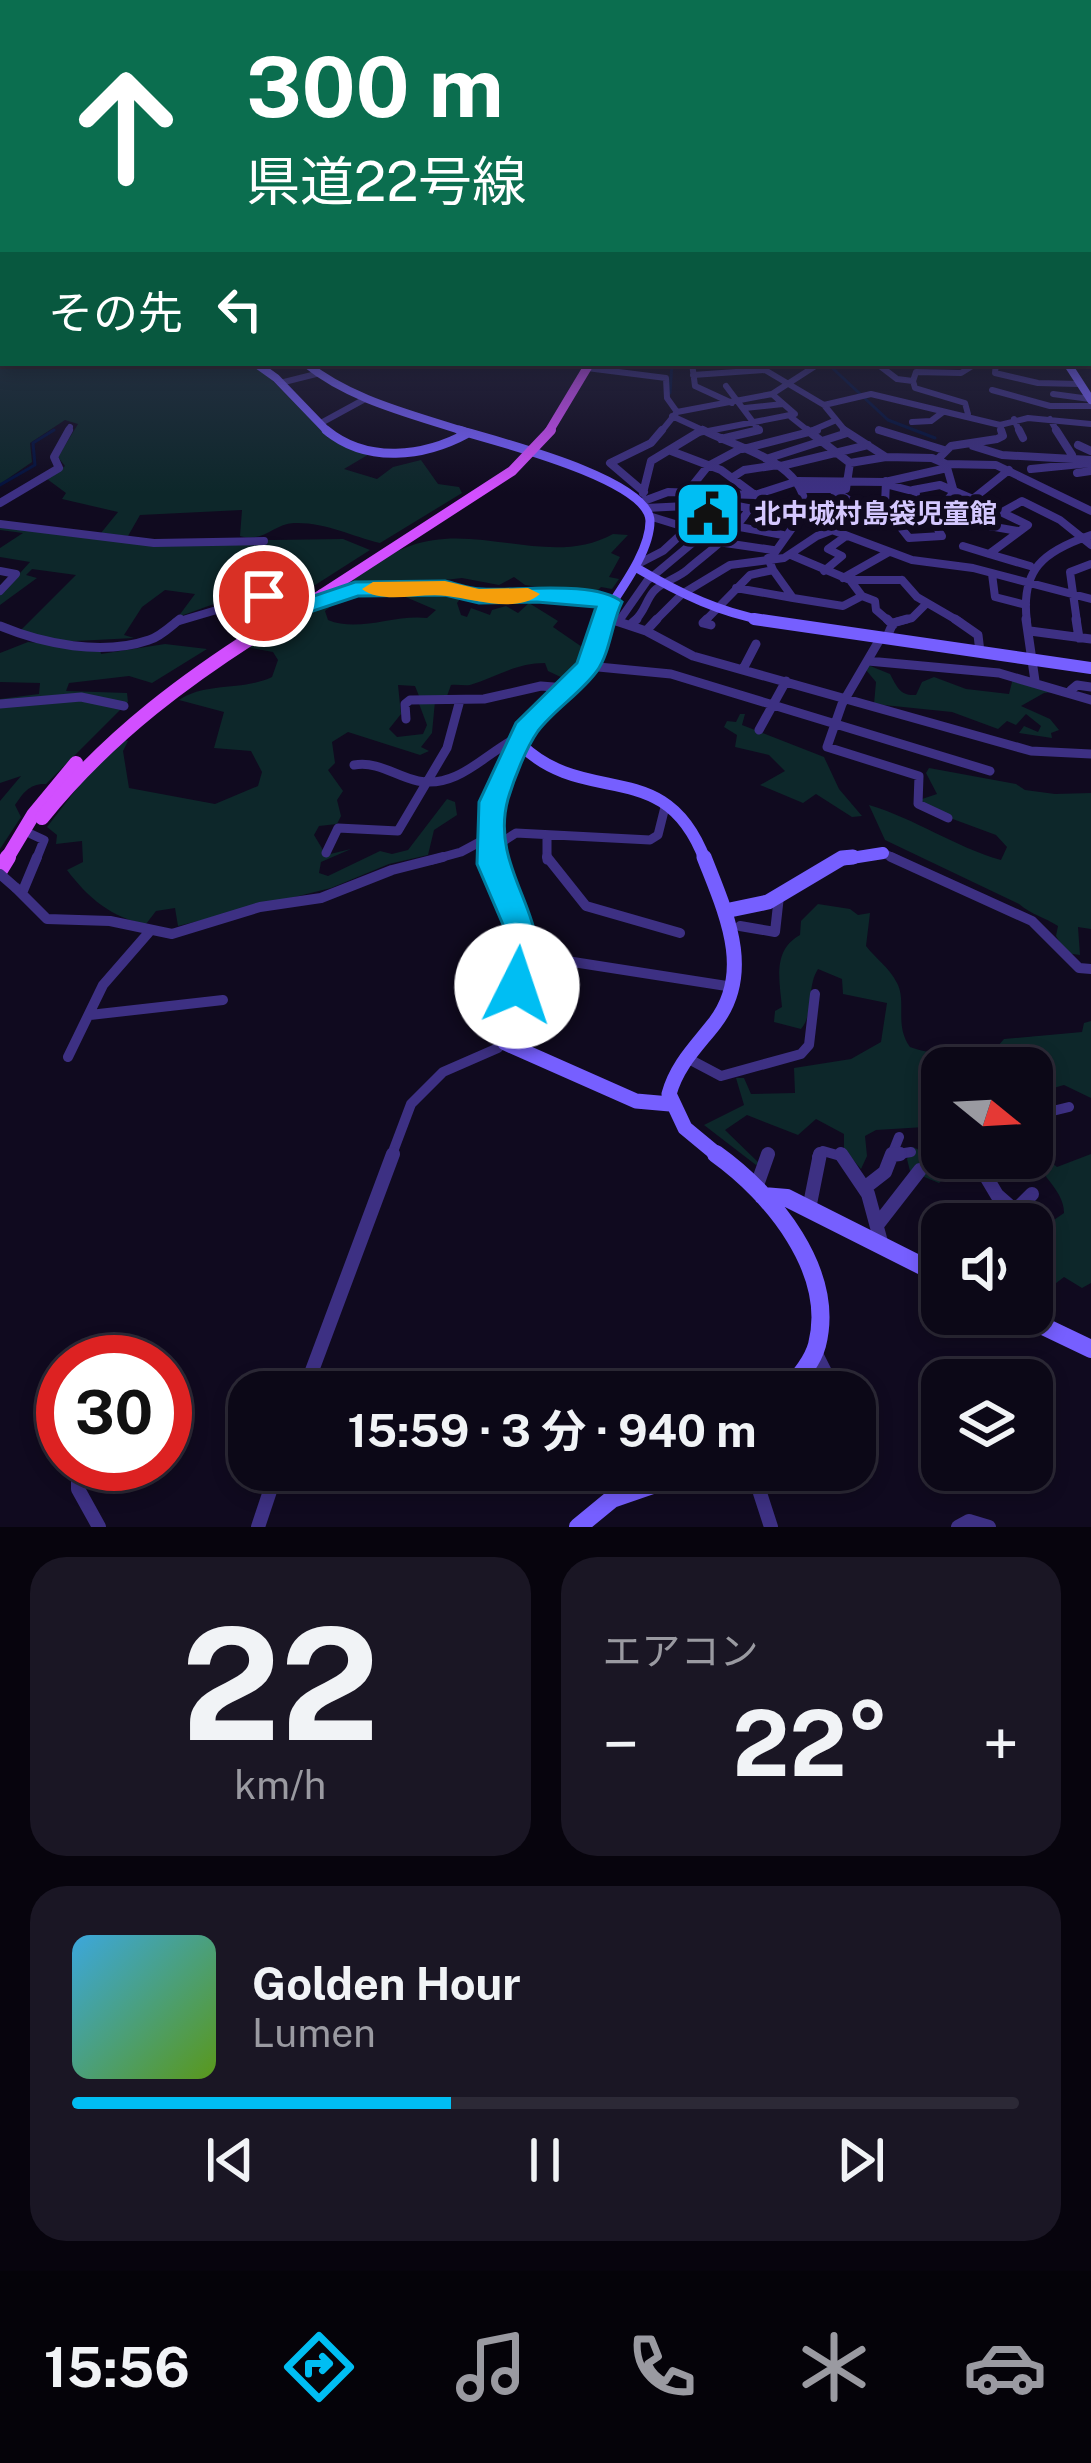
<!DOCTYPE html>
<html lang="ja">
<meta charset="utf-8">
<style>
:root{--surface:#0c0817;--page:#1a1624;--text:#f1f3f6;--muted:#9a9aa1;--line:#2c2936;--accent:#00bef3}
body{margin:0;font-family:"Public Sans","Noto Sans JP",sans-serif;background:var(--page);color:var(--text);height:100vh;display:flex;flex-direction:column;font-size:45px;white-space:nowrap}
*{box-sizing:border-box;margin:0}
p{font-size:39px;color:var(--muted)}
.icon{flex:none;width:66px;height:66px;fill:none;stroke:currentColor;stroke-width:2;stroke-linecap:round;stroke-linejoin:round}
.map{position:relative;height:1527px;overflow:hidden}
.details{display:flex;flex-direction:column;gap:30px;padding:30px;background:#07040d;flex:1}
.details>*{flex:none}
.top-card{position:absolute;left:0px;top:0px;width:1092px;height:366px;box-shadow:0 6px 18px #0003,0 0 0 3px var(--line);background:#0b6e4f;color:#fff;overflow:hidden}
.needle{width:78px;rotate:108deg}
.buttons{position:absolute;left:921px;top:1047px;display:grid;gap:24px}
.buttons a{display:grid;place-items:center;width:132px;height:132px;border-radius:24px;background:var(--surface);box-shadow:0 6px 18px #0003,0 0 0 3px var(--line);font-size:60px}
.speed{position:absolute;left:36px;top:1335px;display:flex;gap:24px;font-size:60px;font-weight:700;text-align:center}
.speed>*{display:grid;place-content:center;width:156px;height:156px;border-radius:50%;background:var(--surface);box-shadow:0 6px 18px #0003,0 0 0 3px var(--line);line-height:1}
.speed .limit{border:18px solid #d22;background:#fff;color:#111}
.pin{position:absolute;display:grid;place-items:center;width:102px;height:102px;color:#fff;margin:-51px;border:6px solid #fff;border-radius:50%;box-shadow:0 3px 12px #0007}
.me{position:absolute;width:132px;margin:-66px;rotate:4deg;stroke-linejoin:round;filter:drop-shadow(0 0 9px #0008)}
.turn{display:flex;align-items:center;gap:42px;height:252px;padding:0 48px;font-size:54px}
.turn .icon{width:156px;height:156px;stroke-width:2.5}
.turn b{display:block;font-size:84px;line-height:102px}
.then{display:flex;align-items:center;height:114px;padding:0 48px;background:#0003;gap:24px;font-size:45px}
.big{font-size:90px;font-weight:700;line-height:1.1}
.details .tile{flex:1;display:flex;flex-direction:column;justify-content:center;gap:18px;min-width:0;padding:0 42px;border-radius:36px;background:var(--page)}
.details .dial{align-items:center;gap:0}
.dial b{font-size:156px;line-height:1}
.song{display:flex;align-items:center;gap:36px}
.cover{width:144px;height:144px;border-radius:18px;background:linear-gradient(135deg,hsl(200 70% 55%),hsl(90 70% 35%))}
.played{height:12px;border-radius:6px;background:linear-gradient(90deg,var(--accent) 40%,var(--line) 40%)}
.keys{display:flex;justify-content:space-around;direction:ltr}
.heat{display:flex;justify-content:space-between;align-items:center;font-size:66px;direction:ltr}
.details .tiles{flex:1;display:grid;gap:30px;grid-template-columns:1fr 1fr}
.tile:last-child{grid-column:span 2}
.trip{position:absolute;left:228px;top:1371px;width:648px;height:120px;border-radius:36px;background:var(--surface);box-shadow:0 6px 18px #0003,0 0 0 3px var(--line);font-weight:700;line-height:120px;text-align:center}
.tabs{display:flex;height:192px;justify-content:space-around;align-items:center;background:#050309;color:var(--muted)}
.tabs .icon{width:84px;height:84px}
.tabs .selected{color:var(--accent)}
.tabs b{font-size:54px;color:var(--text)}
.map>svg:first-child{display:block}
.green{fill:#0d272a}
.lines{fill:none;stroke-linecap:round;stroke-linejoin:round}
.stream{stroke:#04123e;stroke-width:3}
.street-far4{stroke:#3d3083;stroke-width:6}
.street-far3{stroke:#3d3083;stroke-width:8}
.street-far2{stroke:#3d3083;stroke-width:9}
.street-far1{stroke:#3d3083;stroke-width:10}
.street{stroke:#3d3083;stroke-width:14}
.secondary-far4{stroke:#765fff;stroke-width:8}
.secondary-far3{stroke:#765fff;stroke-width:9}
.secondary-far2{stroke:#765fff;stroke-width:12}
.secondary-far1{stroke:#765fff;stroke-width:15}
.secondary{stroke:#765fff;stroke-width:18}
.primary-far3{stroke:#d24fff;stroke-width:9}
.primary-far2{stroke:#d24fff;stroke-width:10}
.primary-far1{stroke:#d24fff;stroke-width:14}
.primary{stroke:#d24fff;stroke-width:16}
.highway{fill:#ff4387;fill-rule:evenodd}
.street-bridge{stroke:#3d3083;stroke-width:10}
.primary-bridge-far1{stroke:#d24fff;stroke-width:10}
.primary-bridge{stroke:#d24fff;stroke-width:14}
.route{fill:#00bef3;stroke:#007c9e;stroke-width:3}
.slow{fill:#f59e0b}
.labels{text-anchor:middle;stroke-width:12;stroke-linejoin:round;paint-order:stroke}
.far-poi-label{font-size:27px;font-weight:bold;fill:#d5c8ff;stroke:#100a1f;text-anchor:start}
</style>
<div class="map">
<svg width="1091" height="1527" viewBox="0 0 1091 1527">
<rect width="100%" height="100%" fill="#100a1f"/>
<path class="green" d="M0 331 3 363H248L259 367 319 428 339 444 371 453 344 469 377 479 393 467 421 460 438 484 459 487 462 493 380 543C351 536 325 522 294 523 273 524 264 543 240 536L242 510 140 515 128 536 101 533 118 512 62 499 66 493 47 479 65 466 58 457 78 424 65 420 30 443 32 462 0 484Z
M0 525 143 542 343 539 370 550 298 596 295 587 266 585 178 617 195 594 165 590 142 607 124 635 134 638 57 642 19 632 76 575 32 569 26 575 37 578 0 605V595L30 562 0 557V548L23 533 0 530Z
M613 534 628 535 611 553 620 557 609 577 619 579 612 589 601 587 593 595 525 585 514 577 499 585 462 578 419 583 420 588 386 584 330 596C355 580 382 556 410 546 477 521 550 569 613 534Z
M437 590 463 595 457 603 461 615 467 617 471 608 490 615 492 610 506 606 518 613 529 603 558 621 553 627 585 649 583 663 567 680 548 671 545 663C516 663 496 677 470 685 464 686 457 684 451 685L447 696H419L415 686 398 685 401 714 389 729 397 737 423 734 427 725 418 701H435L432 733 421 747 429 751 420 755 348 732 332 742 335 763 328 770 343 791 337 800 341 816 337 824 319 826 314 835 326 855 351 849 321 862 319 873 328 876 380 851 392 854 408 850 447 799 455 802 457 815 434 830 428 855 389 864 331 888 178 926 175 908 156 911 146 924C112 918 88 898 67 870L83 862 82 841 56 844 57 835 47 827 91 770 121 739 128 741 123 751 129 788 215 804 258 786 262 772 251 751 214 748 224 712 179 700C205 682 243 691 272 677L278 660 273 652 246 647C283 624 324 592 367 591L340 599 325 611 328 620C359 633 394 614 427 618L436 610 394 592Z
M28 642 100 649 101 654 165 644 207 649 152 683 129 676 69 683 66 691 127 693 128 702 46 784C30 783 23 793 15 805L21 817 0 849V801L21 776 0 783V699L39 694 40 683 0 682V653Z
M868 665 890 674C897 687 900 696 916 695L922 682 934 677 966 689 1009 694 1013 678 1071 690 1044 693 1021 706 1050 719 1059 730 1051 733 1052 738 1019 733 1024 726 1038 732 1041 726 1026 714 1016 725 1007 721 998 729 952 712 874 704 876 682 866 670Z
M740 714H745L742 725 824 757 839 789 862 816 852 817 816 794 803 803 760 785 785 771 769 755 735 747 737 735 724 727 727 721 736 722Z
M929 768 1016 784 1025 790 1055 794 1091 793V929L1078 927 1080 955 1066 953 1056 936 1058 926C1044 917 1032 915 1019 904L885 840 869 805C916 819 955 847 1001 860L1007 847 996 835 923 808 922 799 937 794 926 773Z
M818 904 850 909 858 915 870 913 866 946C877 960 888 966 897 983 907 1002 894 1025 910 1047 947 1061 961 1044 991 1054L1004 1039 1082 1032 1084 1023 1091 1021V1098L1064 1085 1032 1094V1068H942V1158H948L945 1177 939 1183 910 1171 907 1159 913 1147 921 1151 931 1142 925 1127 876 1130 865 1136 867 1156 861 1169 844 1149V1134L816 1119 798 1135 747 1115 725 1130 760 1164 756 1165 704 1125 744 1105 736 1078H744L751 1094 795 1093 794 1068 851 1059 881 1042 887 1003 843 994 842 979 818 969C806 988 815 1012 801 1029L774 1022 775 1011 782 1007C779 978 773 950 800 935L801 921Z
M1032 1146 1057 1167 1091 1154V1283L1082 1288 1064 1277 1034 1300 1032 1224H1013L1023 1217 1051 1222 1064 1213C1064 1187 1032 1171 1032 1146Z"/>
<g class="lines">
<path class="stream" d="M827 363 888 420 935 438
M670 393 672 363
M0 485 35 465 33 443 54 430"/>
<path class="street-far4" d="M692 363 695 386 732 403
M876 363 897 379 913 381 915 388 965 403 968 414
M996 363 995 373 1038 383 1079 384
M1008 363H1037
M1042 363 1069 366
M587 368 666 378 667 398 677 412
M765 370 824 405 847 433
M693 375 765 370 758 363
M913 381 916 372 961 373 977 363
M280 383 316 374
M726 386 759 430 748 433
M992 390 1050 406H1091
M1053 394 1090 399
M824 405 871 394 1000 425 1028 418 1091 424
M745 408 783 404
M672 416 709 433
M791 417 811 433
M1014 419 1020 433
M1050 419 1058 433
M912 422 931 421 943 412
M321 423 365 399
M1000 425 1002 433
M879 430 887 433
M67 433 70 427
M660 433 677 412 772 394 820 363
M698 433 795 414 772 394
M806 433 834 421"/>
<path class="street-far3" d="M703 430C739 449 806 462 805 510L771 558
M844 430 886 457 932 458 946 464 954 492 934 516
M879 430 944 450
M1019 430 1023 438
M1056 430 1072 455
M721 439 759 430
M1078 445 1091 451
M973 446 1002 455 1091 460
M743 449 817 430
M671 451 721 470 755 495
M766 459 847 433
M938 459 951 446 997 439 1003 436 1001 430
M850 463 886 457
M946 464 996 465 1091 511
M781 466 868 445
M1031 469 1091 463
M1077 473 1091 471
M733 477 744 470 778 465
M886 481 885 505 899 512
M889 485 916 492 914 513
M801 489H846L850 463 807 430
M913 490 940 485 982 503
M688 491 708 466 740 449
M834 491 878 518
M644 492 610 463 651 443 662 430
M643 493 651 461 702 430
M974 498 1009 470
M641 502 668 492 755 495 798 481 885 482 947 468
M0 503 59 468 54 457 69 430
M646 508 727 504 800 518 912 560 973 568 1091 599
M1004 511 1022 501 1060 520 1091 545
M891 515 909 538 942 536 929 515
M649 516 688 528 730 532
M954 519 982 503 1028 525 989 554 1030 566
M0 524 154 543 264 541
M734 526 783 535
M725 543 773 550
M963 546 989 554
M791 555 850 580H902
M636 565 663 551 688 528
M0 571 16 574 0 591
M824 571 842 556 828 549 846 536
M992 574 995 597 1026 605
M843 578 889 552
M902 580 917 597 960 622
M736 588 793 598 773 570
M862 596 875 601 876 610 890 622
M793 598 843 606 862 596 850 580
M603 617 619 622
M619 621 647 581 708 530
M176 622 264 596 313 604 355 589 445 588 479 596 537 594 610 601
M633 622C645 613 645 601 654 591 662 582 678 578 687 570 713 548 728 539 749 510
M654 622 682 594 730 565 784 558 817 536 854 522 914 513 1018 531
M704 622 750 575 773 570 768 558
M896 622 912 618 927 603
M1027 622C1020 569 1044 551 1091 535
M1077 622 1070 572 1091 564"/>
<path class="street-far2" d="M610 619 646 631 693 656 1031 751 1091 754
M707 619 703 623 711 625
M887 619 893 625
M955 619 978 635 980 652
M1026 619 1035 681
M1076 619 1079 638
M630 625 637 619
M0 626C43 644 102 656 149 640 160 637 171 626 180 619
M646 631 657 619
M1030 631 1091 639
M880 639 842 704 827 747 919 776 918 804 948 818
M886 639 893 623 907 619
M868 661 999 673 1091 700
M588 666 671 674 990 771
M743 669 756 644
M1071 690 1077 685 1091 687
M0 704 81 697 124 706
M406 719 405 704 410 700 484 699 541 686 566 688
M759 730 786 681
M354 765C379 761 395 776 418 781 459 789 486 752 520 736
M31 834 44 840 36 860
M547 835V860
M490 850 516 833 650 840 658 835 666 803
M326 853 338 828 398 831 447 748 460 700
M883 853 898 860
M432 860 461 852 489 837
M492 860 493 802 518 740"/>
<path class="street-far1" d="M547 857 586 906 680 933
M891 857 1032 921 1079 968 1091 969
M16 888 47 919 110 921 172 934 260 907 321 898 392 870 443 857
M22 893 37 857
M740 926 775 932 779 896
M522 954 733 987
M90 1015 223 1000
M68 1057 103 985 150 931
M685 1057 721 1076 801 1054 809 1045 815 994
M1032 1116 1069 1107
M892 1155 911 1152
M391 1157 411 1104 443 1072 498 1048 509 1034 523 935 491 857
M817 1157 823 1151 844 1157
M891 1157 899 1137"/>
<path class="street" d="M841 1154 868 1194 881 1242
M892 1155 900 1154
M975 1158 997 1195 1013 1209
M867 1186 885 1172 892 1154
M756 1188 768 1154
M809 1209 820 1154
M963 1212 975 1224
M878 1224 920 1170
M1002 1224 1032 1194
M815 1352 825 1372 817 1392
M304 1392 393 1154
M78 1464V1489L99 1527
M258 1527 277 1470
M771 1527 760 1493 776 1470
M958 1527 969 1521 989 1527"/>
<path class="secondary-far4" d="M255 363 276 378 329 433
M305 363C352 401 412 414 469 433
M1067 363 1091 400"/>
<path class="secondary-far3" d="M326 430C367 464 424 457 468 433
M459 430C495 441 649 479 650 521 650 554 616 595 600 622
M635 567C679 593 723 615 775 622"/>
<path class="secondary-far2" d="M601 619 588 666 527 726 520 736 521 745C588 809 665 754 705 860
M754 619 1091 668
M839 860 883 853"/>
<path class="secondary-far1" d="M704 857C725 911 755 972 714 1024 696 1047 677 1065 669 1094L685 1128 720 1157
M725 911 768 902 842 858 853 857
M505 1043 636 1101 670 1104"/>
<path class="secondary" d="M716 1154C772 1194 836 1271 817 1345 812 1363 798 1378 786 1392
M763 1196 787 1198 942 1276
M1018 1314 1091 1349
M578 1527 612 1499 696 1470"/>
<path class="primary-far3" d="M548 433 590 363"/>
<path class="primary-far2" d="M322 594 512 471 551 430"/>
<path class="primary-far1" d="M6 860 33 815 76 763"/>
<path class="primary" d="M0 870 8 857"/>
<path class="highway" d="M1089 344H1091V350H1089Z"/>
<path class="street-bridge" d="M0 874 16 888"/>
<path class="primary-bridge-far1" d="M276 622 322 594"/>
<path class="primary-bridge" d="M42 818C109 735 190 675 281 619"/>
</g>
<linearGradient id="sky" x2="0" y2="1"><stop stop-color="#090611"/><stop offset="0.57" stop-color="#31334d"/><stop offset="1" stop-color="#31334d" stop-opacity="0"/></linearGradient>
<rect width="1091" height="493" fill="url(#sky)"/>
<path class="route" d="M445 581C457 584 470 589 482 589 516 591 596 580 622 602 612 622 610 653 597 671 581 693 555 709 538 731 526 748 514 779 508 799 487 875 564 925 529 995L517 999 505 995 500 986 507 934 477 864 479 802 516 723 577 663 596 607 537 602 479 603 445 595 358 596 313 611 256 601 252 596 264 589 311 597 355 582Z"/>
<path class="slow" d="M445 581 479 589 528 588 540 594C517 614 474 599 447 596 421 592 382 605 362 589L373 582Z"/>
<defs>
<symbol id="civic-square" viewBox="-11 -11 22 22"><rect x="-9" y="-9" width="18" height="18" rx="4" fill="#00bef3" stroke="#100a1f"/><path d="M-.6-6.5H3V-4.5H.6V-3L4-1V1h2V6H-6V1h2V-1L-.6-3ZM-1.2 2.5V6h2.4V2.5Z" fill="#111"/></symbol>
</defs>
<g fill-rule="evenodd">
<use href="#civic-square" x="670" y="476" width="76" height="76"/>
</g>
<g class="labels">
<g class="far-poi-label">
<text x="754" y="523">北中城村島袋児童館</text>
</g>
</g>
</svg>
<div class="buttons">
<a><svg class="needle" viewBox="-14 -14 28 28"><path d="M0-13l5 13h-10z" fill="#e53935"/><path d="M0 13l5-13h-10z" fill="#9a9aa1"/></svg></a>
<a><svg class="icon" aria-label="sound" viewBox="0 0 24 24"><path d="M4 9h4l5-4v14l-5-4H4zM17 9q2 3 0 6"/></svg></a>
<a><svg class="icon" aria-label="layers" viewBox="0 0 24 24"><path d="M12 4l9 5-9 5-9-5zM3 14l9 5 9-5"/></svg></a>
</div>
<div class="speed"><div class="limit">30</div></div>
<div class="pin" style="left:264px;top:596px;background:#d93025"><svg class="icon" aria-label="arrive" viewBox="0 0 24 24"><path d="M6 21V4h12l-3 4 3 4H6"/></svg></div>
<svg class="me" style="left:517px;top:986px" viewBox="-20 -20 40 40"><circle r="19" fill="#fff"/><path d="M0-13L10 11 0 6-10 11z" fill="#00bef3"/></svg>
<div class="trip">15:59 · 3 分 · 940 m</div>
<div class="top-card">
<div class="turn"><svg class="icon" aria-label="ahead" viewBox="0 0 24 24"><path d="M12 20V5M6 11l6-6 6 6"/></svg><div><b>300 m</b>県道22号線</div></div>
<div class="then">その先<svg class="icon" aria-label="left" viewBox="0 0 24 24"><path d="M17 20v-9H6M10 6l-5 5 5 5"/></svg></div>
</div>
</div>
<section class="details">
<div class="tiles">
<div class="tile dial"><b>22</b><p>km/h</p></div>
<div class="tile"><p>エアコン</p>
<div class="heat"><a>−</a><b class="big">22°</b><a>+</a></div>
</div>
<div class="tile">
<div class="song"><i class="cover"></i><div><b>Golden Hour</b><p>Lumen</p></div></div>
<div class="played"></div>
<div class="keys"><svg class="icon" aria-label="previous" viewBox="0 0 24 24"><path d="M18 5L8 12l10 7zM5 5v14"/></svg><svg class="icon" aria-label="pause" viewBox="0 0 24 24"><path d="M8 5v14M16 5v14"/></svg><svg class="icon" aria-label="next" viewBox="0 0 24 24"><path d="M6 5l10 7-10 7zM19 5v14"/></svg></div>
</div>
</div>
</section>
<nav class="tabs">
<b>15:56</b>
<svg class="icon selected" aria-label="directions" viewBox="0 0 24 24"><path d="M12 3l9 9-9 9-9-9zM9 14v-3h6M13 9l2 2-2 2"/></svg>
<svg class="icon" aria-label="music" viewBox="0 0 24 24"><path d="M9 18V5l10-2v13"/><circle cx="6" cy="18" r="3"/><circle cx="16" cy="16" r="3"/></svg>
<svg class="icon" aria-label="phone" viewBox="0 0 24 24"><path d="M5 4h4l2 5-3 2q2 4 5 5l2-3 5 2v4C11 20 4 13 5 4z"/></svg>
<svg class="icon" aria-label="climate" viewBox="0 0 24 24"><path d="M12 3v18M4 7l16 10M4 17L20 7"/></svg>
<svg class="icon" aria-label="car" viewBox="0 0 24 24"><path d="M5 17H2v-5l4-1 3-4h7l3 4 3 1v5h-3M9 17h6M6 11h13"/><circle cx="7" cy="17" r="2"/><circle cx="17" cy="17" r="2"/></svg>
</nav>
